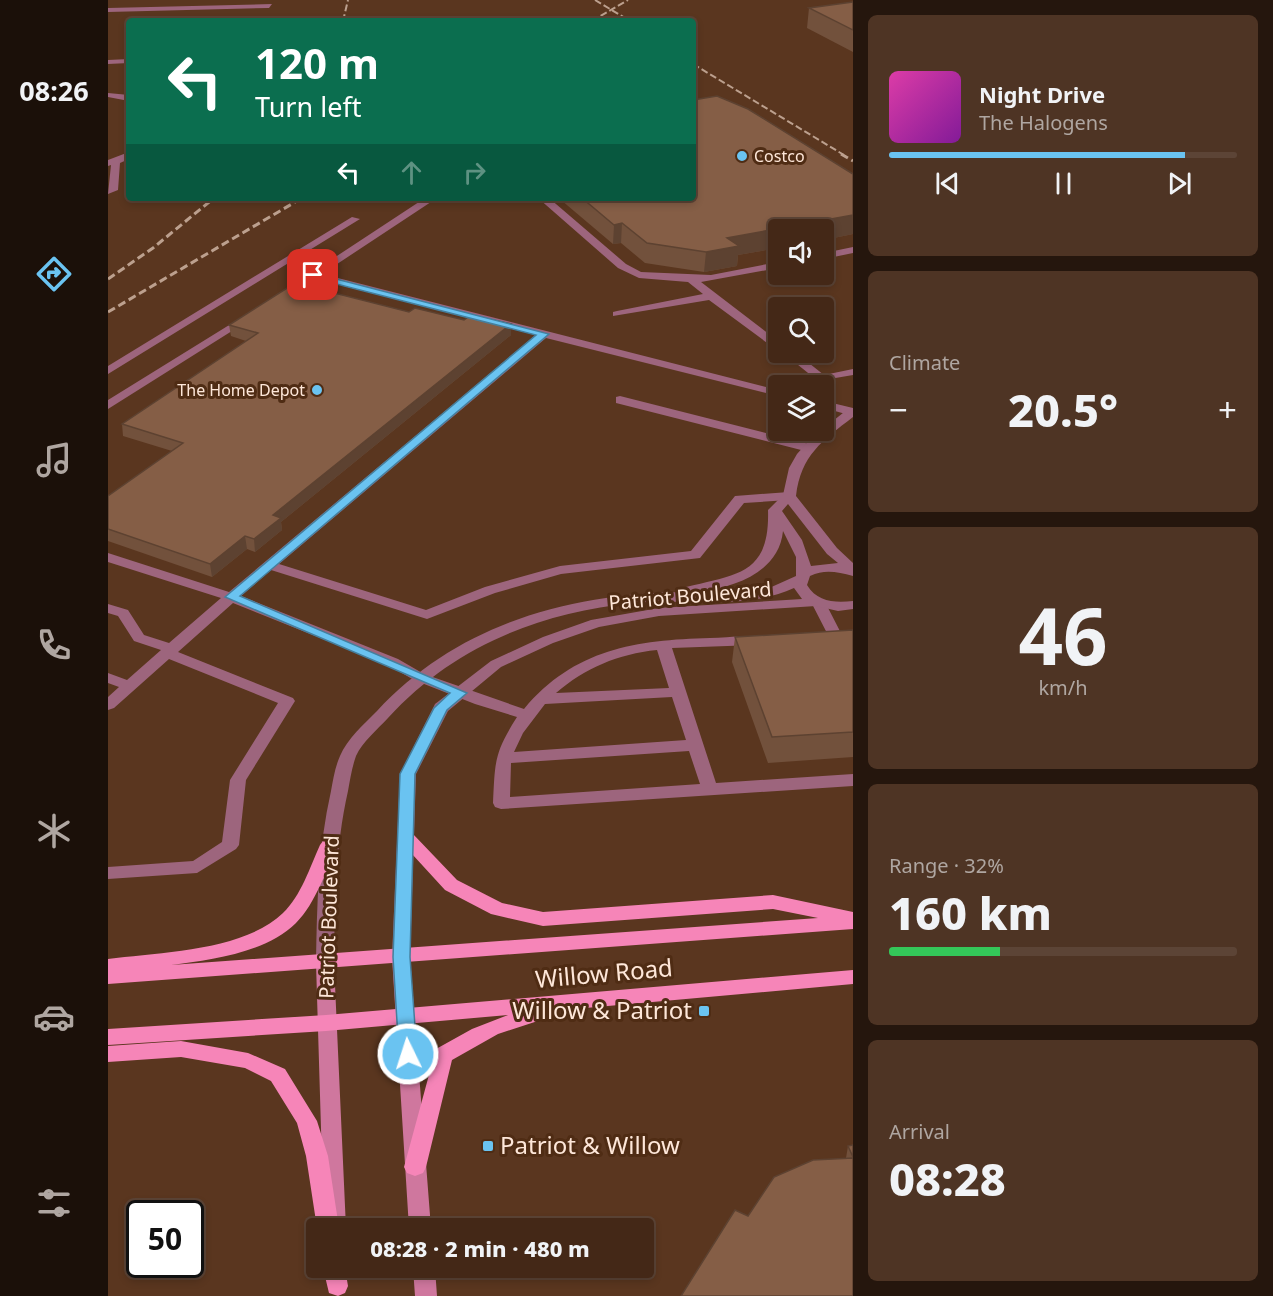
<!DOCTYPE html>
<meta charset="utf-8">
<style>
:root{--surface:#442817;--page:#4e3424;--text:#f1f3f6;--muted:#afa6a1;--line:#5c4436;--accent:#6ac3f1}
body{margin:0;font-family:"Noto Sans",sans-serif;background:var(--page);color:var(--text);height:100vh;display:flex;flex-direction:column;font-size:22px;white-space:nowrap}
*{box-sizing:border-box;margin:0}
p{font-size:20px;color:var(--muted)}
.icon{flex:none;width:33px;height:33px;fill:none;stroke:currentColor;stroke-width:2;stroke-linecap:round;stroke-linejoin:round}
.map{position:relative;flex:1;overflow:hidden}
.details{display:flex;flex-direction:column;gap:15px;padding:15px;background:#25160d;width:420px}
.details>*{flex:none}
.banner{position:absolute;left:18px;top:18px;width:570px;height:183px;border-radius:6px;box-shadow:0 3px 9px #0003,0 0 0 2px var(--line);background:#0b6e4f;color:#fff;overflow:hidden}
.controls{position:absolute;left:660px;top:219px;display:grid;gap:12px}
.controls a{display:grid;place-items:center;width:66px;height:66px;border-radius:6px;background:var(--surface);box-shadow:0 3px 9px #0003,0 0 0 2px var(--line);font-size:30px}
.speed{position:absolute;left:18px;top:1200px;display:flex;gap:12px;font-size:30px;font-weight:700;text-align:center}
.speed>*{display:grid;place-content:center;width:78px;height:78px;border-radius:50%;background:var(--surface);box-shadow:0 3px 9px #0003,0 0 0 2px var(--line);line-height:1}
.speed .limit{border:3px solid #111;border-radius:9px;background:#fff;color:#111}
.pin{position:absolute;display:grid;place-items:center;width:51px;height:51px;color:#fff;margin:-26px;border-radius:12px;box-shadow:0 3px 9px #0006}
.me{position:absolute;width:66px;margin:-33px;rotate:356deg;stroke-linejoin:round;filter:drop-shadow(0 0 4px #0008)}
.turn{display:flex;align-items:center;gap:21px;height:126px;padding:0 30px;font-size:27px}
.turn .icon{width:78px;height:78px;stroke-width:2.5}
.turn b{display:block;font-size:42px;line-height:51px}
.lanes{display:flex;align-items:center;height:57px;padding:0 30px;background:#0003;justify-content:center;gap:30px;direction:ltr}
.lanes .off{opacity:.35}
.big{font-size:45px;font-weight:800;line-height:1.1}
.details .widget{flex:1;display:flex;flex-direction:column;justify-content:center;gap:9px;min-width:0;padding:0 21px;border-radius:9px;background:var(--page)}
.details .dial{align-items:center;gap:0}
.dial b{font-size:78px;line-height:1}
.song{display:flex;align-items:center;gap:18px}
.cover{width:72px;height:72px;border-radius:9px;background:linear-gradient(135deg,hsl(320 70% 55%),hsl(290 70% 35%))}
.played{height:6px;border-radius:3px;background:linear-gradient(90deg,var(--accent) 85%,var(--line) 85%)}
.keys{display:flex;justify-content:space-around;direction:ltr}
.heat{display:flex;justify-content:space-between;align-items:center;font-size:33px;direction:ltr}
.charge{height:9px;border-radius:4px;background:linear-gradient(90deg,#34c759 32%,var(--line) 0)}
.trip{position:absolute;left:198px;top:1218px;width:348px;height:60px;border-radius:6px;background:var(--surface);box-shadow:0 3px 9px #0003,0 0 0 2px var(--line);font-weight:800;line-height:60px;text-align:center}
main{display:flex;flex:1;min-height:0}
.tabs{display:flex;flex-direction:column;width:108px;justify-content:space-around;align-items:center;background:#1b1009;color:var(--muted)}
.tabs .icon{width:42px;height:42px}
.tabs .on{color:var(--accent)}
.tabs b{font-size:27px;color:var(--text)}
.map>svg:first-child{display:block}
.lines{fill:none;stroke-linecap:round;stroke-linejoin:round}
.stream{fill:#53899d;fill-rule:evenodd}
.lane{fill:#9d657d;fill-rule:evenodd}
.street{fill:#9d657d;fill-rule:evenodd}
.secondary{fill:#cf779e;fill-rule:evenodd}
.primary{fill:#f685b8;fill-rule:evenodd}
.rail-far1{stroke:#bca08e;stroke-width:2;stroke-dasharray:7 3;stroke-linecap:butt}
.rail{stroke:#bca08e;stroke-width:3;stroke-dasharray:8 4;stroke-linecap:butt}
.wall{fill:#72513c}
.shaded-wall{fill:#5d4231}
.building{fill:#855e46;stroke:#5d4231;stroke-width:1.5}
.route{fill:#6ac3f1;stroke:#457f9d;stroke-width:1.5}
.poi-dot{fill:#6ac3f1;stroke:#4f2c14;stroke-width:2}
.labels{text-anchor:middle;stroke-width:6;stroke-linejoin:round;paint-order:stroke}
.far-poi-label{font-size:16px;fill:#fee7d9;stroke:#4f2c14;text-anchor:start}
.street-label{font-size:20px;fill:#fee7d9;stroke:#4f2c14}
.near-street-label{font-size:24px;fill:#fee7d9;stroke:#4f2c14}
.near-poi-label{font-size:24px;fill:#fee7d9;stroke:#4f2c14;text-anchor:end}
</style>
<main>
<nav class="tabs">
<b>08:26</b>
<svg class="icon on" aria-label="directions" viewBox="0 0 24 24"><path d="M12 3l9 9-9 9-9-9zM9 14v-3h6M13 9l2 2-2 2"/></svg>
<svg class="icon" aria-label="music" viewBox="0 0 24 24"><path d="M9 18V5l10-2v13"/><circle cx="6" cy="18" r="3"/><circle cx="16" cy="16" r="3"/></svg>
<svg class="icon" aria-label="phone" viewBox="0 0 24 24"><path d="M5 4h4l2 5-3 2q2 4 5 5l2-3 5 2v4C11 20 4 13 5 4z"/></svg>
<svg class="icon" aria-label="climate" viewBox="0 0 24 24"><path d="M12 3v18M4 7l16 10M4 17L20 7"/></svg>
<svg class="icon" aria-label="car" viewBox="0 0 24 24"><path d="M5 17H2v-5l4-1 3-4h7l3 4 3 1v5h-3M9 17h6M6 11h13"/><circle cx="7" cy="17" r="2"/><circle cx="17" cy="17" r="2"/></svg>
<svg class="icon" aria-label="filters" viewBox="0 0 24 24"><path d="M4 7h16M4 17h16"/><circle cx="9" cy="7" r="2"/><circle cx="15" cy="17" r="2"/></svg>
</nav>
<div class="map">
<svg width="745" height="1296" viewBox="0 0 745 1296">
<rect width="100%" height="100%" fill="#5a361f"/>
<g class="lines">
<path class="stream" d="M585 76 590 79V81H588L585 79Z"/>
<path class="lane" d="M164 4 161 8 0 12V8Z
M21 59V63L0 64V60Z
M0 93 21 95V101L0 97Z
M21 152V159L12 163 10 190 0 194 3 165 0 166V160Z
M317 198H329L214 274 670 390V396L438 338 171 564 318 610 377 587 452 566 583 551 627 496 681 492 688 496 681 500 636 503 592 558 453 574 387 593 319 619 163 570 133 596 290 659 316 674 416 709C466 649 528 640 602 638 618 638 637 634 652 638L654 641 647 645 564 648 608 783 745 774V786L393 809 387 807 385 803C387 762 386 753 409 717L367 704 306 680 280 665 125 603 70 652 185 698 187 701 138 780 131 845 128 849 89 873 0 879V867L85 861 114 842 122 780 170 703 61 659 6 708 0 710V697L11 687 0 683V673L19 680 53 650 26 641 10 616 0 613V604L20 610 36 635 61 643 113 598 0 562V553L121 592 428 335 200 275ZM549 650 561 688 448 693C477 668 510 654 549 650ZM564 697 578 740 406 752 415 733 437 704ZM581 751 592 784 402 797 403 763Z
M430 198H441L518 264 533 272 603 275 670 262V268L593 282 670 341V349L666 348 601 300 505 316V312L509 311 595 294 580 282 531 278 510 268Z
M244 217 252 219 0 374V366Z
M745 247V253L716 259V253Z
M139 314 143 315V319L0 409V400Z
M674 352H687L716 375 745 369V375L710 381Z
M512 396 705 445 707 448 701 452 508 403V397Z
M716 401 745 408V416L716 408Z
M710 598 717 602 735 637 733 640H723L721 637 703 602Z"/>
<path class="street" d="M740 409H745V417C714 441 693 455 688 496L729 548 745 563V576C729 572 717 569 702 576L699 585C709 602 727 603 745 601V609L730 611 708 606 551 616 491 627 445 643 393 667 340 711 308 774 302 957 300 962 293 964 286 962 284 957 292 774 327 704 383 661 435 637 483 620 551 608 694 599 686 588C637 611 577 598 525 603 430 613 345 647 280 718 270 729 254 742 248 756 244 767 242 780 240 791 227 848 227 905 226 963L224 968 217 970 210 968 208 963C209 905 210 848 223 791 225 780 227 767 232 756 239 739 256 724 269 711 350 624 462 593 578 592V587C630 574 662 574 660 510L675 495 681 468 689 454 706 435 716 430V428ZM680 504 719 554 730 563 703 566 694 540 674 511ZM675 531 688 557V576L659 589 594 592C628 586 671 572 675 531Z"/>
<path class="secondary" d="M293 950 300 952 302 957 323 1228H301L284 957 286 952Z
M217 956 224 958 226 963 238 1228H216L208 963 210 958Z
M305 1268H327L329 1296H307Z"/>
<path class="primary" d="M299 832 305 834 349 880 394 903 435 912 665 895 745 912V929L0 984V959C52 952 136 951 175 913 193 896 202 867 212 845L215 841H227L230 845C218 870 208 903 188 923 158 953 103 960 63 965L710 918 665 909 435 926 383 914 337 890 293 842 290 838 293 834Z
M745 970V984L444 1011 442 1017 390 1034 344 1060 318 1167 315 1173 307 1176 299 1173 296 1167 328 1049 364 1029 400 1015 218 1031 0 1045V1029L218 1015Z
M73 1041 140 1053 177 1069 209 1121 220 1156 231 1228H209L198 1156 189 1123 163 1081 137 1068 73 1057 0 1062V1046Z
M215 1268H237L240 1286 237 1293 230 1296 221 1293Z"/>
<path class="rail-far1" d="M487 0 522 21
M235 21 240 0
M484 21 520 0
M585 64 736 155"/>
<path class="rail" d="M733 154 745 161
M0 279 45 248 106 198
M0 312 194 198"/>
</g>
<path class="wall" d="M745 2V52L699 28 701 8Z
M453 198H585L745 234 716 240V230H670V248L630 255 629 266 596 272 537 263 513 243 505 244 453 200Z
M301 312 403 335 173 522 174 530 147 552 139 549 104 577 0 541V496L64 451 15 436 14 424 138 341 123 336 121 325Z
M745 630V757L660 763 624 662 627 637Z
M745 1145V1296L640 1216 738 1158 740 1146Z"/>
<path class="shaded-wall" d="M745 215V234L716 240V230H670V248L630 255 629 266 596 272 598 252 619 238Z
M514 223 513 243 505 244 506 225Z
M403 324V335L173 522 174 530 147 552 146 539 165 515Z
M137 536 139 549 104 577 102 564Z"/>
<path class="building" d="M745 2V30L701 8Z
M609 96 640 109 745 174V215L619 238 631 246 598 252 539 243 514 223 506 225 474 198H585V100Z
M187 283 301 312 307 308 356 320 363 315 403 324 165 515 173 518 146 539 137 536 102 564 0 529V496L75 443 14 424 150 333 121 325Z
M745 630V732L664 737 627 637Z
M745 1145V1157L740 1146Z
M745 1158V1296H573L627 1210 640 1216 666 1177 705 1160Z"/>
<path class="route" d="M205 273 441 334 132 596 359 693 339 710 307 774 302 957 309 1054 306 1059 300 1061 293 1059 291 1054 285 957 292 774 326 708 342 693 117 597 428 335 201 277V273Z"/>
<g class="poi-dot">
<circle cx="634" cy="156" r="6"/>
<circle cx="209" cy="390" r="6"/>
<rect x="590" y="1005" width="12" height="12" rx="3"/>
<rect x="374" y="1140" width="12" height="12" rx="3"/>
</g>
<g class="labels">
<g class="far-poi-label">
<text x="646" y="162">Costco</text>
<text x="197" y="396" text-anchor="end">The Home Depot</text>
</g>
<g class="street-label">
<text transform="translate(582 596) rotate(-5)" y="7">Patriot Boulevard</text>
<text transform="translate(221 917) rotate(-88)" y="7">Patriot Boulevard</text>
</g>
<g class="near-street-label">
<text transform="translate(496 974) rotate(-5)" y="8">Willow Road</text>
</g>
<g class="near-poi-label">
<text x="584" y="1019">Willow &amp; Patriot</text>
<text x="392" y="1154" text-anchor="start">Patriot &amp; Willow</text>
</g>
</g>
</svg>
<div class="controls">
<a><svg class="icon" aria-label="sound" viewBox="0 0 24 24"><path d="M4 9h4l5-4v14l-5-4H4zM17 9q2 3 0 6"/></svg></a>
<a><svg class="icon" aria-label="search" viewBox="0 0 24 24"><circle cx="10" cy="10" r="6"/><path d="M15 15l6 6"/></svg></a>
<a><svg class="icon" aria-label="layers" viewBox="0 0 24 24"><path d="M12 4l9 5-9 5-9-5zM3 14l9 5 9-5"/></svg></a>
</div>
<div class="speed"><div class="limit">50</div></div>
<div class="pin" style="left:205px;top:275px;background:#d93025"><svg class="icon" aria-label="arrive" viewBox="0 0 24 24"><path d="M6 21V4h12l-3 4 3 4H6"/></svg></div>
<svg class="me" style="left:300px;top:1054px" viewBox="-20 -20 40 40"><circle r="17" fill="#6ac3f1" stroke="#fff" stroke-width="3"/><path d="M0-11L8 9 0 5-8 9z" fill="#fff"/></svg>
<div class="trip">08:28 · 2 min · 480 m</div>
<div class="banner">
<div class="turn"><svg class="icon" aria-label="left" viewBox="0 0 24 24"><path d="M17 20v-9H6M10 6l-5 5 5 5"/></svg><div><b>120 m</b>Turn left</div></div>
<div class="lanes"><svg class="icon" aria-label="left" viewBox="0 0 24 24"><path d="M17 20v-9H6M10 6l-5 5 5 5"/></svg><svg class="icon off" aria-label="ahead" viewBox="0 0 24 24"><path d="M12 20V5M6 11l6-6 6 6"/></svg><svg class="icon off" aria-label="right" viewBox="0 0 24 24"><path d="M7 20v-9h11M14 6l5 5-5 5"/></svg></div>
</div>
</div>
<section class="details">
<div class="widget">
<div class="song"><i class="cover"></i><div><b>Night Drive</b><p>The Halogens</p></div></div>
<div class="played"></div>
<div class="keys"><svg class="icon" aria-label="previous" viewBox="0 0 24 24"><path d="M18 5L8 12l10 7zM5 5v14"/></svg><svg class="icon" aria-label="pause" viewBox="0 0 24 24"><path d="M8 5v14M16 5v14"/></svg><svg class="icon" aria-label="next" viewBox="0 0 24 24"><path d="M6 5l10 7-10 7zM19 5v14"/></svg></div>
</div>
<div class="widget"><p>Climate</p>
<div class="heat"><a>−</a><b class="big">20.5°</b><a>+</a></div>
</div>
<div class="widget dial"><b>46</b><p>km/h</p></div>
<div class="widget"><p>Range · 32%</p><b class="big">160 km</b><div class="charge"></div></div>
<div class="widget"><p>Arrival</p><b class="big">08:28</b></div>
</section>
</main>
